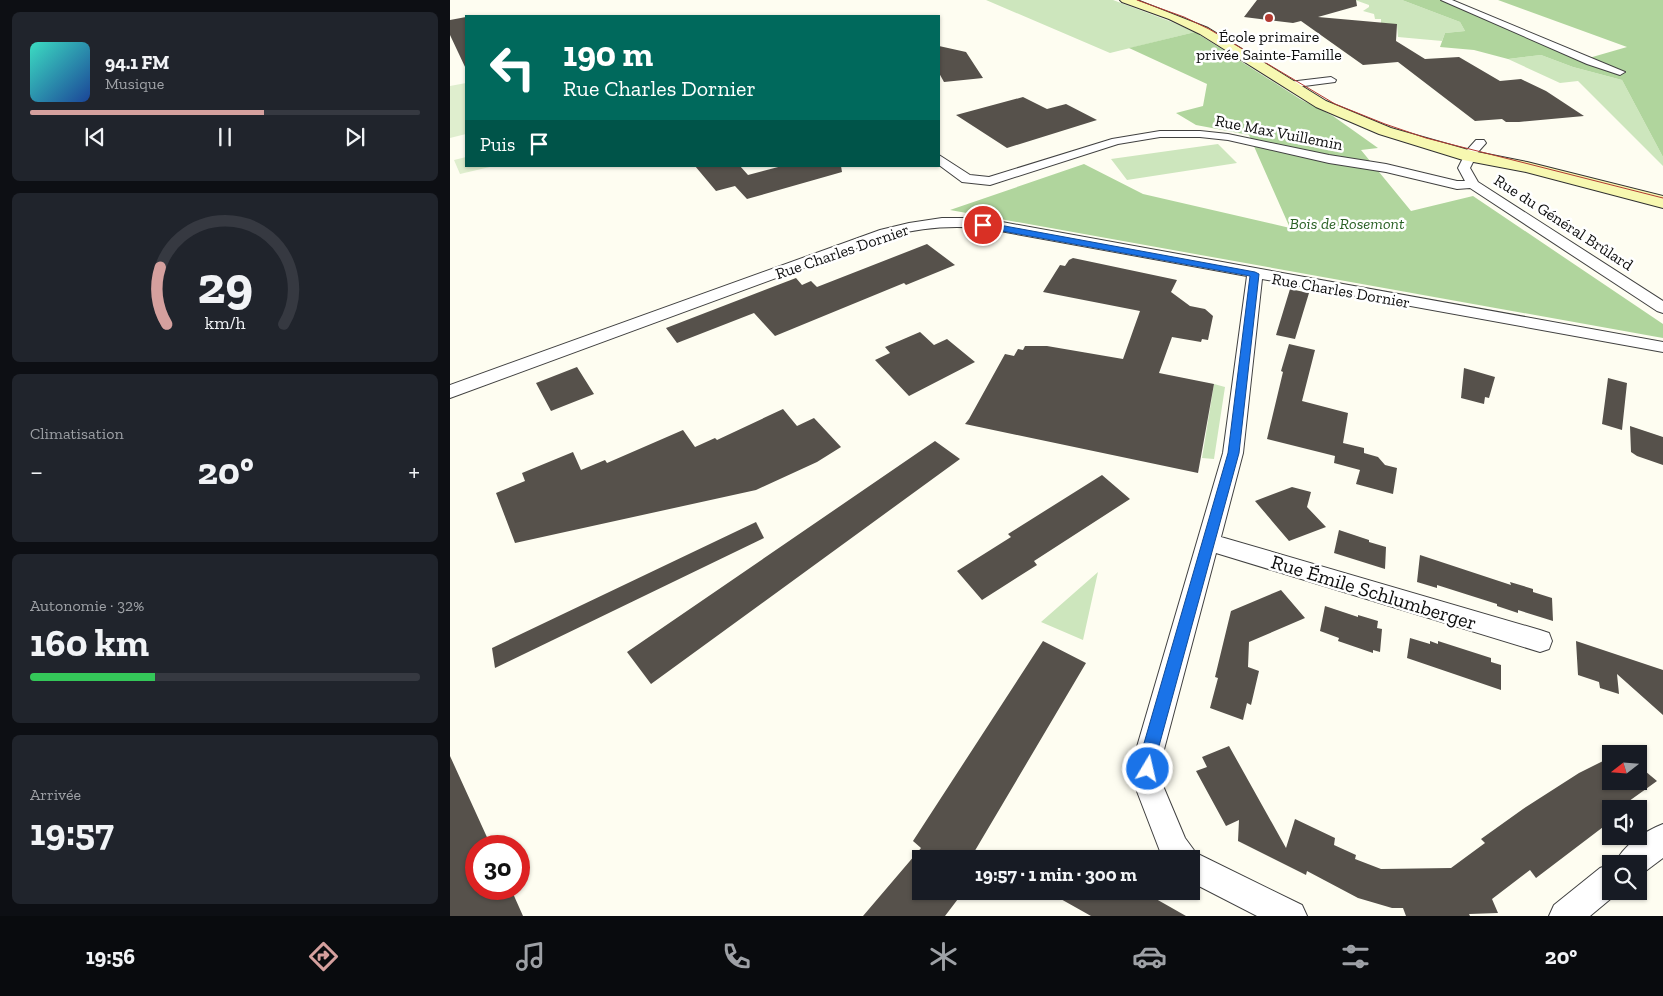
<!DOCTYPE html>
<html lang="fr">
<meta charset="utf-8">
<style>
:root{--surface:#171b24;--page:#20242c;--text:#f1f3f6;--muted:#9ea1a6;--line:#363941;--accent:#d5a09e}
body{margin:0;font-family:"Zilla Slab",serif;background:var(--page);color:var(--text);height:100vh;display:flex;flex-direction:column;font-size:19px;white-space:nowrap}
*{box-sizing:border-box;margin:0}
p{font-size:16px;color:var(--muted)}
.icon{flex:none;width:28px;height:28px;fill:none;stroke:currentColor;stroke-width:2;stroke-linecap:round;stroke-linejoin:round}
.map{position:relative;flex:1;overflow:hidden}
.side{display:flex;flex-direction:column;gap:12px;padding:12px;background:#0d0f14;width:450px}
.side>*{flex:none}
.banner{position:absolute;left:15px;top:15px;width:475px;height:152px;border-radius:0px;box-shadow:0 1px 4px #0004;background:#00695c;color:#fff;overflow:hidden}
.needle{width:32px;rotate:253deg}
.buttons{position:absolute;left:1152px;top:745px;display:grid;gap:10px}
.buttons a{display:grid;place-items:center;width:45px;height:45px;border-radius:0px;background:var(--surface);box-shadow:0 1px 4px #0004;font-size:25px}
.speed{position:absolute;left:15px;top:835px;display:flex;gap:10px;font-size:25px;font-weight:700;text-align:center}
.speed>*{display:grid;place-content:center;width:65px;height:65px;border-radius:50%;background:var(--surface);box-shadow:0 1px 4px #0004;line-height:1}
.speed .limit{border:8px solid #d22;background:#fff;color:#111}
.pin{position:absolute;display:grid;place-items:center;width:42px;height:42px;color:#fff;margin:-21px;border:2px solid #fff;border-radius:50%;box-shadow:0 1px 5px #0007}
.me{position:absolute;width:55px;margin:-28px;rotate:9deg;stroke-linejoin:round;filter:drop-shadow(0 0 4px #0008)}
.turn{display:flex;align-items:center;gap:18px;height:105px;padding:0 15px;font-size:22px}
.turn .icon{width:65px;height:65px;stroke-width:2.5}
.turn b{display:block;font-size:35px;line-height:42px}
.then{display:flex;align-items:center;height:48px;padding:0 15px;background:#0003;gap:10px;font-size:19px}
.big{font-size:38px;font-weight:700;line-height:1.1}
.side .card{flex:1;display:flex;flex-direction:column;justify-content:center;gap:8px;min-width:0;padding:0 18px;border-radius:8px;background:var(--page)}
.side .dial{align-items:center;gap:0}
.dial svg{height:130px;overflow:visible;fill:none;stroke:var(--line);stroke-width:7;stroke-linecap:round;text-anchor:middle}
.dial text{fill:var(--text);stroke:none}
.song{display:flex;align-items:center;gap:15px}
.cover{width:60px;height:60px;border-radius:8px;background:linear-gradient(135deg,hsl(170 70% 55%),hsl(220 70% 35%))}
.played{height:5px;border-radius:2px;background:linear-gradient(90deg,var(--accent) 60%,var(--line) 60%)}
.keys{display:flex;justify-content:space-around;direction:ltr}
.heat{display:flex;justify-content:space-between;align-items:center;font-size:28px;direction:ltr}
.charge{height:8px;border-radius:4px;background:linear-gradient(90deg,#34c759 32%,var(--line) 0)}
.trip{position:absolute;left:462px;top:850px;width:288px;height:50px;border-radius:0px;background:var(--surface);box-shadow:0 1px 4px #0004;font-weight:700;line-height:50px;text-align:center}
.tab-bar{display:flex;height:80px;justify-content:space-around;align-items:center;background:#090b0e;color:var(--muted)}
.tab-bar .icon{width:35px;height:35px}
.tab-bar .active{color:var(--accent)}
.tab-bar b{font-size:22px;color:var(--text)}
main{display:flex;flex:1;min-height:0}
.map>svg:first-child{display:block}
.green{fill:#cde6bd}
.forest{fill:#b0d59d}
.pitch{fill:#dfeece}
.building{fill:#56514b}
.lines{fill:none;stroke-linecap:round;stroke-linejoin:round}
.minor-casing{stroke:#414141;stroke-width:2}
.secondary-casing{stroke:#303030;stroke-width:2}
.minor{fill:#fff;fill-rule:evenodd}
.secondary{fill:#f7f8b1;fill-rule:evenodd}
.tram{stroke:#b23b32;stroke-width:1}
.route{fill:#1a73e8;stroke:#114b97}
.poi-dot{fill:#b23b32;stroke:#fff;stroke-width:2}
.labels{text-anchor:middle;stroke-width:5;stroke-linejoin:round;paint-order:stroke}
.far-poi-label{font-size:16px;fill:#0e0e0e;stroke:#fff}
.far-street-label{font-size:16px;fill:#0e0e0e;stroke:#fff}
.far-park-label{font-size:16px;font-style:italic;fill:#296024;stroke:#fff}
.street-label{font-size:20px;fill:#0e0e0e;stroke:#fff}
</style>
<main>
<section class="side">
<div class="card">
<div class="song"><i class="cover"></i><div><b>94.1 FM</b><p>Musique</p></div></div>
<div class="played"></div>
<div class="keys"><svg class="icon" aria-label="previous" viewBox="0 0 24 24"><path d="M18 5L8 12l10 7zM5 5v14"/></svg><svg class="icon" aria-label="pause" viewBox="0 0 24 24"><path d="M8 5v14M16 5v14"/></svg><svg class="icon" aria-label="next" viewBox="0 0 24 24"><path d="M6 5l10 7-10 7zM19 5v14"/></svg></div>
</div>
<div class="card dial"><svg viewBox="0 0 100 80">
<path d="M14 69A42 42 0 1 1 86 69"/>
<path d="M14 69A42 42 0 0 1 10 34" stroke="#d5a09e"/>
<text x="50" y="56" font-size="32" font-weight="700">29</text>
<text x="50" y="72" font-size="11">km/h</text>
</svg></div>
<div class="card"><p>Climatisation</p>
<div class="heat"><a>−</a><b class="big">20°</b><a>+</a></div>
</div>
<div class="card"><p>Autonomie · 32%</p><b class="big">160 km</b><div class="charge"></div></div>
<div class="card"><p>Arrivée</p><b class="big">19:57</b></div>
</section>
<div class="map">
<svg width="1213" height="916" viewBox="0 0 1213 916">
<rect width="100%" height="100%" fill="#fefdf1"/>
<path class="green" d="M536 0H663L722 22 745 32 660 53Z
M905 0H952L1010 22 1015 31 995 33 992 41 948 37 947 25 931 23V19H925L924 14 913 11 919 7V5Z
M1091 55 1123 67 1172 80 1213 157V166L1128 81 1110 83 1058 59Z
M768 144 787 163 677 180 661 159Z
M764 384 775 387 764 459 752 458Z
M648 572 633 640 591 622Z"/>
<path class="forest" d="M952 0H993L1132 60 1177 47 1048 0H1213V157L1172 80 1123 67 1091 55 1058 59 1024 50 990 47 995 33 1015 31 1010 22Z
M745 32 850 99 883 116 928 148 911 150 961 211 1023 196 1213 324V338L500 210 634 164 693 194 840 228 799 135 746 125 726 113 753 106 757 84 679 48Z"/>
<path class="pitch" d="M16 83V134L0 138V86Z
M16 157V166H44L10 174 4 160Z"/>
<path class="building" d="M807 0H906L907 6 868 17 947 24 946 41 975 59 1009 57 1050 81 1071 79 1096 91 1134 116 1069 122H1056L1052 119 1025 121 948 62 913 65 851 21 843 23 794 17Z
M16 17V69L0 35V20Z
M489 46 516 52 533 78 494 82 489 73Z
M573 97 597 109 616 104 647 120 557 148 506 115Z
M245 166H290L298 175 332 166H391L392 172 297 199 285 186 266 191Z
M477 244 505 265 456 285 454 283 325 336 304 313 227 343 216 328 346 278 352 285 361 281 367 287Z
M623 258 727 280 721 292 740 306 755 309 763 316 758 340 752 339 751 342 722 337 709 373 764 384 748 473 515 424 519 419 555 354 564 356 568 349 573 350 575 346H597L673 359 690 311 593 292 610 265 615 266 619 260Z
M840 289 859 293 845 339 826 335Z
M470 332 484 345 497 339 525 362 459 396 425 360 440 353 435 347Z
M839 344 865 350 852 401 898 413 893 443 914 448V453L928 457 935 465 947 468 943 494 906 484 910 470 884 463 885 456 817 439 833 372 831 371Z
M127 367 144 394 101 411 86 383Z
M1014 368 1045 377 1039 398 1035 397 1034 404 1011 398Z
M1158 378 1177 383 1172 430 1152 424Z
M333 409 347 426 364 418 391 447 367 462 306 490 65 543 46 493 75 481 72 473 123 452 131 470 155 460 157 463 233 430 245 447 265 438 267 440Z
M1180 426 1213 437V465L1187 456 1181 452Z
M485 441 510 459 201 684 177 652Z
M652 475 680 499 584 561 587 565 532 600 507 571 561 537 558 534Z
M842 487 861 492 857 507 876 527 839 541 805 501Z
M306 522 314 538 45 668 42 648Z
M889 530 919 540V542L936 547 935 569 884 553Z
M970 555 1061 585 1060 582 1083 589V592L1102 598 1103 621 1068 610V613L1047 606V604L987 585V588L967 582Z
M831 590 855 618 799 642 798 667 809 671 801 705 797 703 793 720 760 708 768 678 765 677 781 611Z
M875 606 908 617V615L928 621 927 628 932 629 930 652 923 650V653L888 641 889 638 870 631Z
M960 638 980 644V641L988 644V641L1041 658V662L1051 665V690L957 658Z
M593 641 636 663 520 859H471V891H514L495 916H413L471 848 463 841Z
M1126 641 1213 670V715L1167 674 1169 694 1150 688 1149 682 1128 675Z
M779 746 836 848 845 819 885 838 884 845 906 855 905 859 931 869 1001 868 1035 843 1031 839 1073 809 1129 773 1161 757V781H1189V766L1207 781 1168 809H1161V821L1086 878 1080 870 1042 899 1048 913 1019 914 1020 916H956L953 908H942L908 898 857 871 856 875 788 841 789 820 776 826 746 771 757 767 752 757Z
M0 756 41 846H26V889H61L73 916H0Z
M618 850 627 855 629 852 642 859H614Z
M603 891H692L736 916H641L609 898 611 896Z"/>
<g class="lines">
<defs>
<path id="minor" d="M991 0H1002L1175 72 1170 75 1137 64Z
M881 77 886 80 885 82 839 88 834 85 839 82Z
M710 131H750L778 134 879 155 936 164 1007 181H1015L1008 168 1017 150 1026 140H1034L1036 143 1028 152 1020 168 1028 182 1213 301V313L1207 311 1020 188 1007 189 936 172 879 163 778 140 750 137H710L668 144 540 185 512 182 489 165V155L520 175 539 177 662 139Z
M492 218H513L552 222 1213 342V352L812 279 793 453 771 537 1090 630 1099 633 1102 641 1099 649 1090 652 766 553 712 757 711 781 735 838 746 853 852 905 857 916H807L741 882V859H713L683 781 684 757 773 453 797 276 539 229C505 225 473 227 440 236L0 398V385L430 230 459 223Z
M1213 824V858L1189 876V864H1165C1172 846 1195 831 1213 824Z
M1161 864V891H1170L1140 916H1099L1104 905 1150 868Z"/>
<path id="secondary" d="M670 0H687L758 28 876 101 941 128 1022 151 1077 162 1213 196V208L1076 172 1013 160 929 134 866 107 750 34 719 19 672 2Z"/>
</defs>
<use href="#minor" class="minor-casing"/>
<use href="#secondary" class="secondary-casing"/>
<use href="#minor" class="minor"/>
<use href="#secondary" class="secondary"/>
<path class="tram" d="M687 0 734 17 759 29 885 104 935 124 976 138 1213 198"/>
</g>
<path class="route" d="M533 222 805 272 809 274 789 453 706 757 704 775 698 777 692 775 690 769V757L778 453 800 276 530 227 529 225Z"/>
<circle class="poi-dot" cx="819" cy="18" r="5"/>
<g class="labels">
<g class="far-poi-label">
<text x="819" y="42">École primaire<tspan x="819" dy="18">privée Sainte-Famille</tspan></text>
</g>
<g class="far-street-label">
<text transform="translate(829 132) rotate(11)" y="6">Rue Max Vuillemin</text>
<text transform="translate(1114 222) rotate(33)" y="6">Rue du Général Brûlard</text>
<text transform="translate(392 251) rotate(-19)" y="6">Rue Charles Dornier</text>
<text transform="translate(891 290) rotate(10)" y="6">Rue Charles Dornier</text>
</g>
<g class="far-park-label">
<text x="897" y="229">Bois de Rosemont</text>
</g>
<g class="street-label">
<text transform="translate(924 592) rotate(17)" y="7">Rue Émile Schlumberger</text>
</g>
</g>
</svg>
<div class="buttons">
<a><svg class="needle" viewBox="-14 -14 28 28"><path d="M0-13l5 13h-10z" fill="#e53935"/><path d="M0 13l5-13h-10z" fill="#9ea1a6"/></svg></a>
<a><svg class="icon" aria-label="sound" viewBox="0 0 24 24"><path d="M4 9h4l5-4v14l-5-4H4zM17 9q2 3 0 6"/></svg></a>
<a><svg class="icon" aria-label="search" viewBox="0 0 24 24"><circle cx="10" cy="10" r="6"/><path d="M15 15l6 6"/></svg></a>
</div>
<div class="speed"><div class="limit">30</div></div>
<div class="pin" style="left:533px;top:225px;background:#d93025"><svg class="icon" aria-label="arrive" viewBox="0 0 24 24"><path d="M6 21V4h12l-3 4 3 4H6"/></svg></div>
<svg class="me" style="left:698px;top:769px" viewBox="-20 -20 40 40"><circle r="17" fill="#1a73e8" stroke="#fff" stroke-width="3"/><path d="M0-11L8 9 0 5-8 9z" fill="#fff"/></svg>
<div class="trip">19:57 · 1 min · 300 m</div>
<div class="banner">
<div class="turn"><svg class="icon" aria-label="left" viewBox="0 0 24 24"><path d="M17 20v-9H6M10 6l-5 5 5 5"/></svg><div><b>190 m</b>Rue Charles Dornier</div></div>
<div class="then">Puis<svg class="icon" aria-label="arrive" viewBox="0 0 24 24"><path d="M6 21V4h12l-3 4 3 4H6"/></svg></div>
</div>
</div>
</main>
<nav class="tab-bar">
<b>19:56</b>
<svg class="icon active" aria-label="directions" viewBox="0 0 24 24"><path d="M12 3l9 9-9 9-9-9zM9 14v-3h6M13 9l2 2-2 2"/></svg>
<svg class="icon" aria-label="music" viewBox="0 0 24 24"><path d="M9 18V5l10-2v13"/><circle cx="6" cy="18" r="3"/><circle cx="16" cy="16" r="3"/></svg>
<svg class="icon" aria-label="phone" viewBox="0 0 24 24"><path d="M5 4h4l2 5-3 2q2 4 5 5l2-3 5 2v4C11 20 4 13 5 4z"/></svg>
<svg class="icon" aria-label="climate" viewBox="0 0 24 24"><path d="M12 3v18M4 7l16 10M4 17L20 7"/></svg>
<svg class="icon" aria-label="car" viewBox="0 0 24 24"><path d="M5 17H2v-5l4-1 3-4h7l3 4 3 1v5h-3M9 17h6M6 11h13"/><circle cx="7" cy="17" r="2"/><circle cx="17" cy="17" r="2"/></svg>
<svg class="icon" aria-label="filters" viewBox="0 0 24 24"><path d="M4 7h16M4 17h16"/><circle cx="9" cy="7" r="2"/><circle cx="15" cy="17" r="2"/></svg>
<b>20°</b>
</nav>
